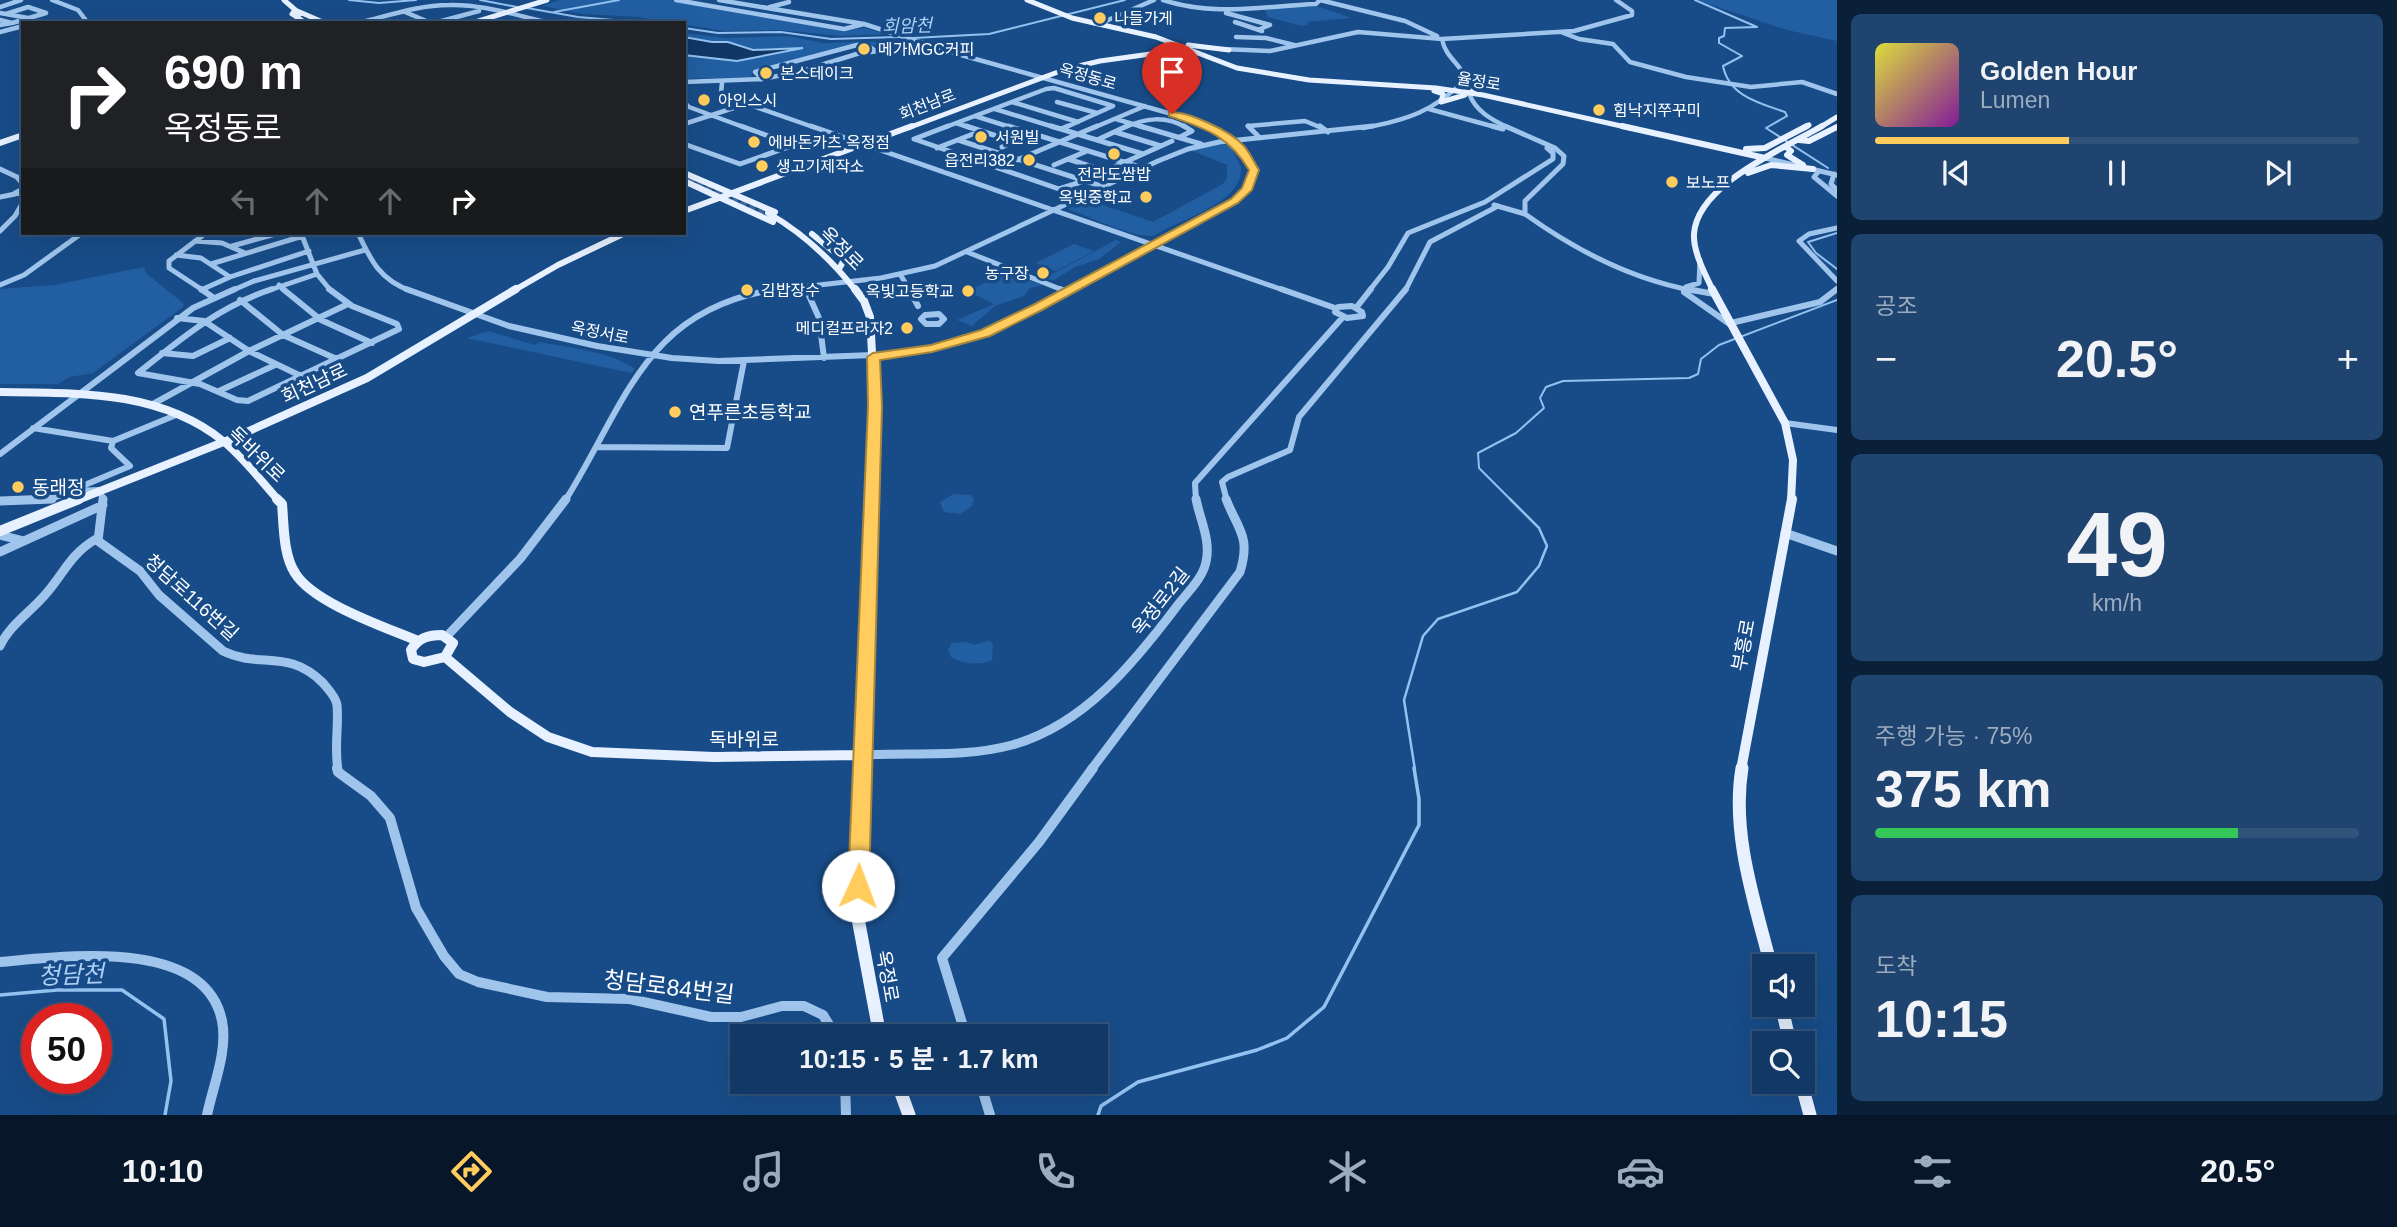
<!DOCTYPE html>
<html lang="ko">
<meta charset="utf-8">
<style>
:root{--surface:#123966;--page:#1f446f;--text:#f1f3f6;--muted:#9cacbf;--line:#31537a;--accent:#ffcc5d}
body{margin:0;font-family:Helvetica,"Noto Sans KR",sans-serif;background:var(--page);color:var(--text);height:100vh;display:flex;flex-direction:column;font-size:26px;white-space:nowrap}
*{box-sizing:border-box;margin:0}
p{font-size:23px;color:var(--muted)}
.icon{flex:none;width:38px;height:38px;fill:none;stroke:currentColor;stroke-width:2;stroke-linecap:round;stroke-linejoin:round}
.map{position:relative;flex:1;overflow:hidden}
.panel{display:flex;flex-direction:column;gap:14px;padding:14px;background:#0a1f38;width:560px}
.panel>*{flex:none}
.hud{position:absolute;left:21px;top:21px;width:665px;height:214px;border-radius:0px;box-shadow:0 7px 28px #0002,0 0 0 2px var(--line);background:#202124;color:#fff;overflow:hidden}
.tools{position:absolute;left:1752px;top:954px;display:grid;gap:14px}
.tools a{display:grid;place-items:center;width:63px;height:63px;border-radius:0px;background:var(--surface);box-shadow:0 7px 28px #0002,0 0 0 2px var(--line);font-size:35px}
.speed{position:absolute;left:21px;top:1003px;display:flex;gap:14px;font-size:35px;font-weight:700;text-align:center}
.speed>*{display:grid;place-content:center;width:91px;height:91px;border-radius:50%;background:var(--surface);box-shadow:0 7px 28px #0002,0 0 0 2px var(--line);line-height:1}
.speed .limit{border:10px solid #d22;background:#fff;color:#111}
.pin{position:absolute;display:grid;place-items:center;width:60px;height:60px;color:#fff;margin:-72px -30px;border-radius:50% 50% 50% 0;rotate:-45deg;box-shadow:0 0 7px #0007}
.pin .icon{rotate:45deg}
.me{position:absolute;width:77px;margin:-38px;rotate:2deg;stroke-linejoin:round;filter:drop-shadow(0 0 5px #0008)}
.turn{display:flex;align-items:center;gap:24px;height:147px;padding:0 28px;font-size:32px}
.turn .icon{width:91px;height:91px;stroke-width:2.5}
.turn b{display:block;font-size:49px;line-height:60px}
.lanes{display:flex;align-items:center;height:66px;padding:0 28px;background:#0003;justify-content:center;gap:35px;direction:ltr}
.lanes .off{opacity:.35}
.big{font-size:52px;font-weight:700;line-height:1.1}
.panel .tile{flex:1;display:flex;flex-direction:column;justify-content:center;gap:10px;min-width:0;padding:0 24px;border-radius:10px;background:var(--page)}
.panel .dial{align-items:center;gap:0}
.dial b{font-size:91px;line-height:1}
.song{display:flex;align-items:center;gap:21px}
.cover{width:84px;height:84px;border-radius:10px;background:linear-gradient(135deg,hsl(60 70% 55%),hsl(290 70% 35%))}
.played{height:7px;border-radius:4px;background:linear-gradient(90deg,var(--accent) 40%,var(--line) 40%)}
.keys{display:flex;justify-content:space-around;direction:ltr}
.heat{display:flex;justify-content:space-between;align-items:center;font-size:38px;direction:ltr}
.charge{height:10px;border-radius:5px;background:linear-gradient(90deg,#34c759 75%,var(--line) 0)}
.trip{position:absolute;left:730px;top:1024px;width:378px;height:70px;border-radius:0px;background:var(--surface);box-shadow:0 7px 28px #0002,0 0 0 2px var(--line);font-weight:700;line-height:70px;text-align:center}
.tab-bar{display:flex;height:112px;justify-content:space-around;align-items:center;background:#071729;color:var(--muted)}
.tab-bar .icon{width:49px;height:49px}
.tab-bar .selected{color:var(--accent)}
.tab-bar b{font-size:32px;color:var(--text)}
main{display:flex;flex:1;min-height:0}
.map>svg:first-child{display:block}
.green{fill:#215fa2}
.water{fill:#103766;stroke:#93c1f0;stroke-width:2}
.lines{fill:none;stroke-linecap:round;stroke-linejoin:round}
.stream-far2{stroke:#93c1f0;stroke-width:2}
.stream-far1{stroke:#93c1f0;stroke-width:2.5}
.stream{stroke:#93c1f0;stroke-width:3.5}
.major-tunnel{stroke:#3b679a;stroke-width:6;stroke-dasharray:6 3.5;stroke-linecap:butt}
.minor-far4{stroke:#a0c5ed;stroke-width:4.5}
.minor-far3{stroke:#a0c5ed;stroke-width:5}
.minor-far2{stroke:#a0c5ed;stroke-width:6}
.minor-far1{stroke:#a0c5ed;stroke-width:9}
.minor{stroke:#a0c5ed;stroke-width:10}
.major-far4{stroke:#e7f1ff;stroke-width:5}
.major-far3{stroke:#e7f1ff;stroke-width:6}
.major-far2{stroke:#e7f1ff;stroke-width:8}
.major-far1{stroke:#e7f1ff;stroke-width:10}
.major{stroke:#e7f1ff;stroke-width:13}
.route{fill:#ffcc5d;stroke:#a6853c;stroke-width:2}
.poi-dot{fill:#ffcc5d;stroke:#184c88;stroke-width:2.5}
.labels{text-anchor:middle;stroke-width:7;stroke-linejoin:round;paint-order:stroke}
.far-poi-label{font-size:16px;fill:#fff;stroke:#184c88;text-anchor:start}
.far-street-label{font-size:16px;fill:#fff;stroke:#184c88}
.far-water-label{font-size:18px;font-style:italic;fill:#accff5;stroke:#184c88}
.street-label{font-size:19px;fill:#fff;stroke:#184c88}
.poi-label{font-size:19px;fill:#fff;stroke:#184c88;text-anchor:start}
.near-street-label{font-size:23px;fill:#fff;stroke:#184c88}
.near-water-label{font-size:24px;font-style:italic;fill:#accff5;stroke:#184c88}
</style>
<main>
<div class="map">
<svg width="1837" height="1115" viewBox="0 0 1837 1115">
<rect width="100%" height="100%" fill="#184c88"/>
<path class="green" d="M560 0H670L848 30 865 28 885 34 840 36 781 30 724 31 638 17 582 14 542 6Z
M1697 0H1837V41L1787 30Z
M1276 7H1319L1352 18 1306 22 1309 24 1302 26 1268 17 1265 10Z
M684 33 725 38 788 36 823 43 907 41 915 44C893 50 873 43 852 45L752 71 751 77 684 79Z
M1216 144 1230 145 1241 167C1244 204 1177 219 1154 236 1129 237 1094 218 1070 210L1069 207 1085 199 1153 222 1223 184 1227 178V165L1190 150Z
M1116 240 1121 242 1099 259 1075 267 1054 280 1043 279Z
M1074 244 1094 251 1056 271 1036 263Z
M144 267 146 273 184 304 183 307 93 373 70 377 58 384H0V289L54 285Z
M1005 273 1043 285 1030 288 1024 296 995 306 972 326 957 320 994 304 968 291Z
M488 331 535 345 539 342C571 348 609 351 635 369L631 373 467 338Z
M954 494 970 495 974 498 972 506 960 514 944 512 940 502Z
M990 640 993 645 992 660C980 666 962 664 951 657L948 650 952 643 967 642 974 645Z"/>
<path class="water" d="M684 37 712 42H728L753 50 803 48 737 61 684 55Z"/>
<g class="lines">
<path class="stream-far2" d="M349 0 379 3 416 0
M480 0 517 7
M1695 0 1757 27 1725 28 1724 36 1719 38V43L1742 56 1723 66C1729 96 1759 103 1785 112L1787 116 1766 128 1828 168
M527 8 578 17 649 23
M554 12 619 0
M684 28 718 33 781 32 831 39 899 37
M913 38 989 34 1125 0
M1837 233 1808 242 1816 253 1837 269
M1512 501 1479 468 1478 453 1516 433 1544 408 1540 398 1546 387 1563 381 1689 378 1698 374 1701 359 1719 345 1837 300"/>
<path class="stream-far1" d="M1415 770 1404 700 1423 636 1438 619 1517 592 1539 566 1547 546 1539 528 1510 499"/>
<path class="stream" d="M0 995 57 990H122L164 1019 171 1081 165 1115
M1098 1115 1101 1106 1138 1082 1257 1050 1287 1038 1324 1007 1419 825V799L1414 768"/>
<path class="major-tunnel" d="M689 179 768 213"/>
<path class="minor-far4" d="M52 0 78 10 88 23
M676 0 844 29 864 24
M719 0 864 24 954 53 1172 114 1208 128
M1163 0C1216 17 1262 6 1316 4L1319 1
M1320 0 1405 21 1437 36
M0 7 21 0
M770 7 789 2
M405 12 431 23
M0 13 28 18
M1226 13 1270 25 1260 29
M6 14 28 7 46 13 12 23
M0 20 12 23 0 25
M1235 22 1262 31
M358 23C388 16 418 5 449 5 483 4 518 16 551 23
M434 23 479 11
M1099 24 1154 0
M0 32 23 26
M1561 32 1579 39 1613 44 1630 62 1686 77 1751 87 1802 82 1837 94
M1236 37 1266 38 1294 45
M1222 49 1270 51 1358 32 1442 39 1574 31 1632 15V11L1616 0
M762 79 755 72 857 45H867L876 51
M684 82 762 79 798 72 860 53 931 46
M722 83 721 93 730 98 816 128
M1469 93C1475 111 1492 120 1509 128
M684 102 689 107 746 128
M1012 102 1078 122
M1057 102 1097 113
M995 109 1057 128
M1429 109 1499 128
M975 116 1013 128
M1116 119 1146 128
M956 123 971 128
M684 124 746 104
M943 128 1046 89 1054 88 1113 106 1064 128
M1093 128 1145 106
M1123 128C1145 118 1165 115 1187 128
M1250 128 1248 126 1305 121 1322 128
M1363 128C1408 120 1434 111 1466 79 1460 63 1445 57 1442 39"/>
<path class="minor-far3" d="M741 126 793 145
M811 126 1286 291
M948 126 914 139 1059 189 1084 181
M966 126 1015 142
M1008 126 1143 168
M1051 126 1143 154
M1140 126 1201 144
M1248 126 1260 138
M1320 126 1328 132
M1492 126 1503 129
M1505 126 1555 148 1564 156 1563 164 1525 201V214C1575 250 1634 280 1695 291
M1061 129 1068 126
M1115 132 1161 146
M1180 137 1192 131 1184 126
M958 140 1104 187
M1097 140 1127 126
M684 144 740 164 828 133
M1002 147 1034 134
M937 148 973 134
M1765 158 1837 175
M1068 159 1105 171
M1054 165 1087 151
M998 168 1097 126
M0 169 17 177 23 184
M1819 171 1814 177 1837 196
M1834 174 1831 184 1837 190
M1092 177 1172 141
M23 189 15 193 23 194
M0 197 15 194
M1494 205 1525 214
M1837 228 1809 234 1799 241 1837 281
M0 231 15 216 23 202
M301 233 317 274
M358 233C371 261 380 280 411 291
M195 241 222 243 245 253
M232 246 279 233
M967 252 1065 291
M176 255 201 258 230 277 201 290
M211 264 303 236
M317 274 331 291
M900 274 910 291
M230 277 309 251
M0 285 24 275 82 233
M279 285 285 291
M805 287 807 291
M1686 287 1699 283 1700 260
M204 291 169 268V261L206 233
M231 291 254 281 365 250
M267 291 317 274
M766 291 881 278 935 266 1158 161 1188 149 1219 142 1373 126
M1068 291 1235 201C1272 164 1240 142 1204 126
M1369 291 1388 267 1408 233 1485 202 1553 159V153L1547 148
M1405 291 1430 242 1498 206
M1835 291 1837 289"/>
<path class="minor-far2" d="M201 289 214 298
M272 289C218 307 182 338 138 373L200 384 237 400 248 401 399 329 397 324 352 306 329 289
M283 289 321 320 372 343
M406 289 509 326 597 346 672 358 718 361 899 354 963 341 1018 318 1071 289
M806 289 819 318 824 358
M909 289 918 306
M1060 289 1067 292
M1281 289 1335 308
M1687 289 1714 294
M1684 292 1731 325
M240 300 283 335 339 360
M1352 306 1362 312 1363 316 1347 318 1335 312 1338 307Z
M1356 308 1371 289
M939 314 944 319 939 324H926L921 319 925 315Z
M177 318 204 321 249 351 303 377
M1731 323 1820 302 1837 289
M162 353 193 356 230 338
M219 391 275 365
M153 404 249 351 348 304
M1785 423 1837 430
M33 428 113 441 176 415
M596 447 727 448 744 361
M0 454 193 308 235 289
M74 491 100 490 103 501
M18 501 49 500 130 466 111 448 113 441
M565 501C627 402 645 308 778 289
M1196 501 1195 483 1343 317
M1227 501 1222 482 1228 477 1290 450 1299 417 1406 289"/>
<path class="minor-far1" d="M103 499 98 541 140 571 159 595 223 651C259 669 289 648 323 683 328 689 336 697 337 705 339 727 334 746 338 770
M0 501 52 499
M1785 533 1837 551
M0 535 24 541
M0 552 103 505
M447 636 520 559 566 499
M0 646C9 626 29 613 44 596 64 574 69 555 96 539
M863 755C913 752 964 758 1012 745 1084 725 1134 663 1177 606 1187 593 1203 578 1206 562 1211 540 1200 520 1196 499
M1091 770 1240 572C1251 536 1238 530 1226 499"/>
<path class="minor" d="M337 768 338 772 371 796 390 818 416 908 444 956 459 974 478 982 547 997 630 999 711 1017H741L782 1006H804L823 1015 836 1036
M0 962C62 957 205 936 222 1021 228 1051 213 1086 207 1115
M966 1036 942 958 1039 842 1093 768
M845 1082 846 1115
M980 1082 990 1115"/>
<path class="major-far4" d="M284 0 300 14
M1027 0 1072 18 1156 37 1237 68 1309 80 1436 88 1483 95 1630 128
M306 23 292 14 295 10 325 23
M472 23 547 0
M1188 45 1229 50
M1466 79 1464 87 1474 91
M1434 91 1443 94 1441 102 1465 95
M908 128 1066 69 1100 61 1187 49
M1804 128 1809 125
M1819 128 1837 117"/>
<path class="major-far3" d="M1622 126 1765 158
M1799 140 1809 141 1837 127
M0 143 23 135
M1786 147 1791 151 1787 155 1803 165
M1746 149 1765 148 1807 126
M684 173 775 212
M1748 173 1771 165 1813 169
M684 181 773 222
M684 211 912 126
M768 213C803 233 831 259 856 291
M812 234 844 260 839 269
M513 291 558 265 625 233
M1713 291C1706 275 1693 253 1694 234 1697 185 1783 149 1822 126"/>
<path class="major-far2" d="M855 289 864 301 870 317 875 406 872 501
M1712 289 1785 423 1793 460 1791 501
M0 392C77 393 160 390 223 441 244 458 261 481 279 501
M75 501 231 439 367 378 516 289"/>
<path class="major-far1" d="M277 499 282 504C284 526 283 554 295 573 313 603 385 627 418 641
M0 531 79 499
M442 635 453 643 445 657 424 662 413 659 411 650C418 638 428 635 442 635Z
M445 657 510 712 548 737 592 752 714 757 863 755
M862 770 872 499
M1741 770 1792 499"/>
<path class="major" d="M862 768 857 913 880 1036
M1742 768C1731 834 1755 903 1771 966
M1781 1004 1790 1043
M897 1082 909 1115
M1801 1082 1810 1115"/>
</g>
<path class="route" d="M1169 112C1188 111 1231 131 1244 146 1250 153 1254 162 1259 170L1252 190 1238 203 1042 310 990 336 932 352 880 360 882 406 869 886 866 892 858 894 851 892 848 886 868 406 867 357 873 353 931 345 981 330 1033 305 1231 199 1242 188 1249 170C1228 135 1206 129 1169 116Z"/>
<g class="poi-dot">
<circle cx="1100" cy="18" r="7"/>
<circle cx="864" cy="49" r="7"/>
<circle cx="766" cy="73" r="7"/>
<circle cx="704" cy="100" r="7"/>
<circle cx="1599" cy="110" r="7"/>
<circle cx="981" cy="137" r="7"/>
<circle cx="754" cy="142" r="7"/>
<circle cx="1114" cy="154" r="7"/>
<circle cx="1029" cy="160" r="7"/>
<circle cx="762" cy="166" r="7"/>
<circle cx="1672" cy="182" r="7"/>
<circle cx="1146" cy="197" r="7"/>
<circle cx="1043" cy="273" r="7"/>
<circle cx="747" cy="290" r="7"/>
<circle cx="968" cy="291" r="7"/>
<circle cx="907" cy="328" r="7"/>
<circle cx="675" cy="412" r="7"/>
<circle cx="18" cy="487" r="7"/>
</g>
<g class="labels">
<g class="far-poi-label">
<text x="1114" y="24">나들가게</text>
<text x="878" y="55">메가MGC커피</text>
<text x="780" y="79">본스테이크</text>
<text x="718" y="106">아인스시</text>
<text x="1613" y="116">힘낙지쭈꾸미</text>
<text x="995" y="143">서원빌</text>
<text x="768" y="148">에바돈카츠 옥정점</text>
<text x="1015" y="166" text-anchor="end">읍전리382</text>
<text x="776" y="172">생고기제작소</text>
<text x="1114" y="180" text-anchor="middle">전라도쌈밥</text>
<text x="1686" y="188">보노프</text>
<text x="1132" y="203" text-anchor="end">옥빛중학교</text>
<text x="1029" y="279" text-anchor="end">농구장</text>
<text x="761" y="296">김밥장수</text>
<text x="954" y="297" text-anchor="end">옥빛고등학교</text>
<text x="893" y="334" text-anchor="end">메디컬프라자2</text>
</g>
<g class="far-street-label">
<text transform="translate(1088 76) rotate(16)" y="6">옥정동로</text>
<text transform="translate(1479 81) rotate(9)" y="6">율정로</text>
<text transform="translate(927 104) rotate(-21)" y="6">회천남로</text>
<text transform="translate(600 332) rotate(11)" y="6">옥정서로</text>
</g>
<g class="far-water-label">
<text transform="translate(907 26) rotate(-1)" y="6">회암천</text>
</g>
<g class="street-label">
<text transform="translate(842 248) rotate(45)" y="7">옥정로</text>
<text transform="translate(314 383) rotate(-25)" y="7">회천남로</text>
<text transform="translate(257 454) rotate(44)" y="7">독바위로</text>
<text transform="translate(192 597) rotate(42)" y="7">청담로116번길</text>
<text transform="translate(1160 601) rotate(-52)" y="7">옥정로2길</text>
<text transform="translate(1743 645) rotate(-79)" y="7">부흥로</text>
<text x="744" y="746">독바위로</text>
<text transform="translate(888 976) rotate(80)" y="7">옥정로</text>
</g>
<g class="poi-label">
<text x="689" y="419">연푸른초등학교</text>
<text x="32" y="494">동래정</text>
</g>
<g class="near-street-label">
<text transform="translate(669 987) rotate(7)" y="8">청담로84번길</text>
</g>
<g class="near-water-label">
<text transform="translate(71 975) rotate(-2)" y="8">청담천</text>
</g>
</g>
</svg>
<div class="tools">
<a><svg class="icon" aria-label="sound" viewBox="0 0 24 24"><path d="M4 9h4l5-4v14l-5-4H4zM17 9q2 3 0 6"/></svg></a>
<a><svg class="icon" aria-label="search" viewBox="0 0 24 24"><circle cx="10" cy="10" r="6"/><path d="M15 15l6 6"/></svg></a>
</div>
<div class="speed"><div class="limit">50</div></div>
<div class="pin" style="left:1172px;top:114px;background:#d93025"><svg class="icon" aria-label="arrive" viewBox="0 0 24 24"><path d="M6 21V4h12l-3 4 3 4H6"/></svg></div>
<svg class="me" style="left:858px;top:886px" viewBox="-20 -20 40 40"><circle r="19" fill="#fff"/><path d="M0-13L10 11 0 6-10 11z" fill="#ffcc5d"/></svg>
<div class="trip">10:15 · 5 분 · 1.7 km</div>
<div class="hud">
<div class="turn"><svg class="icon" aria-label="right" viewBox="0 0 24 24"><path d="M7 20v-9h11M14 6l5 5-5 5"/></svg><div><b>690 m</b>옥정동로</div></div>
<div class="lanes"><svg class="icon off" aria-label="left" viewBox="0 0 24 24"><path d="M17 20v-9H6M10 6l-5 5 5 5"/></svg><svg class="icon off" aria-label="ahead" viewBox="0 0 24 24"><path d="M12 20V5M6 11l6-6 6 6"/></svg><svg class="icon off" aria-label="ahead" viewBox="0 0 24 24"><path d="M12 20V5M6 11l6-6 6 6"/></svg><svg class="icon" aria-label="right" viewBox="0 0 24 24"><path d="M7 20v-9h11M14 6l5 5-5 5"/></svg></div>
</div>
</div>
<section class="panel">
<div class="tile">
<div class="song"><i class="cover"></i><div><b>Golden Hour</b><p>Lumen</p></div></div>
<div class="played"></div>
<div class="keys"><svg class="icon" aria-label="previous" viewBox="0 0 24 24"><path d="M18 5L8 12l10 7zM5 5v14"/></svg><svg class="icon" aria-label="pause" viewBox="0 0 24 24"><path d="M8 5v14M16 5v14"/></svg><svg class="icon" aria-label="next" viewBox="0 0 24 24"><path d="M6 5l10 7-10 7zM19 5v14"/></svg></div>
</div>
<div class="tile"><p>공조</p>
<div class="heat"><a>−</a><b class="big">20.5°</b><a>+</a></div>
</div>
<div class="tile dial"><b>49</b><p>km/h</p></div>
<div class="tile"><p>주행 가능 · 75%</p><b class="big">375 km</b><div class="charge"></div></div>
<div class="tile"><p>도착</p><b class="big">10:15</b></div>
</section>
</main>
<nav class="tab-bar">
<b>10:10</b>
<svg class="icon selected" aria-label="directions" viewBox="0 0 24 24"><path d="M12 3l9 9-9 9-9-9zM9 14v-3h6M13 9l2 2-2 2"/></svg>
<svg class="icon" aria-label="music" viewBox="0 0 24 24"><path d="M9 18V5l10-2v13"/><circle cx="6" cy="18" r="3"/><circle cx="16" cy="16" r="3"/></svg>
<svg class="icon" aria-label="phone" viewBox="0 0 24 24"><path d="M5 4h4l2 5-3 2q2 4 5 5l2-3 5 2v4C11 20 4 13 5 4z"/></svg>
<svg class="icon" aria-label="climate" viewBox="0 0 24 24"><path d="M12 3v18M4 7l16 10M4 17L20 7"/></svg>
<svg class="icon" aria-label="car" viewBox="0 0 24 24"><path d="M5 17H2v-5l4-1 3-4h7l3 4 3 1v5h-3M9 17h6M6 11h13"/><circle cx="7" cy="17" r="2"/><circle cx="17" cy="17" r="2"/></svg>
<svg class="icon" aria-label="filters" viewBox="0 0 24 24"><path d="M4 7h16M4 17h16"/><circle cx="9" cy="7" r="2"/><circle cx="15" cy="17" r="2"/></svg>
<b>20.5°</b>
</nav>
